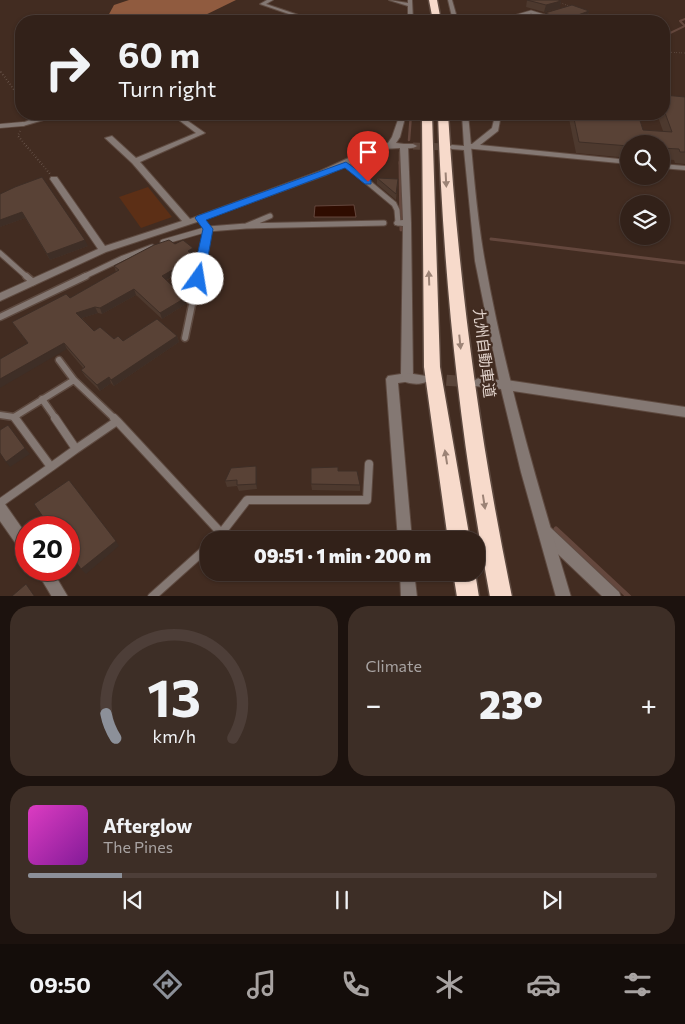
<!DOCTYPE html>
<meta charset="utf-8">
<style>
:root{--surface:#322119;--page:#3d2e26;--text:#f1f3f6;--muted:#a8a3a2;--line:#4d3e38;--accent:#8c9099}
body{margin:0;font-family:Commissioner,"Noto Sans JP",sans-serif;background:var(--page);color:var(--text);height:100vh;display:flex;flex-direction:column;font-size:19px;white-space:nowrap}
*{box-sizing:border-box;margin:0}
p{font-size:16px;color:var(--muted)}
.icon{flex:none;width:28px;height:28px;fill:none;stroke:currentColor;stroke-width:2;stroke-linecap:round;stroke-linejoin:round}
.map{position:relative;height:596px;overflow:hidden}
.sheet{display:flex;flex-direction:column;gap:10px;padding:10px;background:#1c120e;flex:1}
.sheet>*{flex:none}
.hud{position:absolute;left:15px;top:15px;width:655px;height:105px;border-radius:20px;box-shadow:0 1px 4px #0004,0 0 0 1px var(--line);background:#322119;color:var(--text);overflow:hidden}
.controls{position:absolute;left:620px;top:135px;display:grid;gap:10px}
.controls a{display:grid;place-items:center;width:50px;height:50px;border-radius:50%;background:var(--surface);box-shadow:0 1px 4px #0004,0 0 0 1px var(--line);font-size:25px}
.speed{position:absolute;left:15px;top:516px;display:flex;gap:10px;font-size:25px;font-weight:700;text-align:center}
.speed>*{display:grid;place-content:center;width:65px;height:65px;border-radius:50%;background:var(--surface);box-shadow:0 1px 4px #0004,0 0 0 1px var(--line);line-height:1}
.speed .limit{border:8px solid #d22;background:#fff;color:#111}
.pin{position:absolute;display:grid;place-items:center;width:42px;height:42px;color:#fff;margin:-51px -21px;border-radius:50% 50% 50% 0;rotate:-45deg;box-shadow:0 0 5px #0007}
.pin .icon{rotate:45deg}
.me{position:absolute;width:55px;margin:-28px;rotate:13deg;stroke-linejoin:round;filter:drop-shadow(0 0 4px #0008)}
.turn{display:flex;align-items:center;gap:18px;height:105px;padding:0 20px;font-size:22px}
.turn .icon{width:65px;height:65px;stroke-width:2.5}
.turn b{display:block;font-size:35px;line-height:42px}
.big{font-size:38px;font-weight:800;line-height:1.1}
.sheet .tile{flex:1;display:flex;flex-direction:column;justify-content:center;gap:8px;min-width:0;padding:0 18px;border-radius:20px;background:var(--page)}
.sheet .dial{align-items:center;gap:0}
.dial svg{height:130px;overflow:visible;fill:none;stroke:var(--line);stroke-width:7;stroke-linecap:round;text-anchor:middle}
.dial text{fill:var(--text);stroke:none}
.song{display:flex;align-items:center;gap:15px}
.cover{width:60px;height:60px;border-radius:8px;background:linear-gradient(135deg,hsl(310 70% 55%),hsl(290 70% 35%))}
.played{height:5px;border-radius:2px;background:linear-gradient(90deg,var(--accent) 15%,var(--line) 15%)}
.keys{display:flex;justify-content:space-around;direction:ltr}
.heat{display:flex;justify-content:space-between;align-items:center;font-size:28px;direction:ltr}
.sheet .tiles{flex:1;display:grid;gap:10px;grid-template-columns:1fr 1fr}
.tile:last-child{grid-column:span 2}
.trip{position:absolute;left:200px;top:531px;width:285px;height:50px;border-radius:20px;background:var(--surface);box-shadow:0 1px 4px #0004,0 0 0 1px var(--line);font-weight:800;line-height:50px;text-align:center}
.tab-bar{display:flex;height:80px;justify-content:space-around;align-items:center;background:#140d0a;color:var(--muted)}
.tab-bar .icon{width:35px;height:35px}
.tab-bar .current{color:var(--accent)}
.tab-bar b{font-size:22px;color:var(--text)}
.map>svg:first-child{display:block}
.green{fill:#5c2f16}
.forest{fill:#905b3f}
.water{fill:#2f0c00;stroke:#64473d}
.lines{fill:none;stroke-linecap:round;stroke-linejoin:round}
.stream-far3{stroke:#64473d;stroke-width:2}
.stream-far2{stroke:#64473d;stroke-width:2.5}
.stream-far1{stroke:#64473d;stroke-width:3}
.stream{stroke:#64473d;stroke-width:5}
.tertiary-tunnel-far1{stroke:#5a453a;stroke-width:7;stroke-dasharray:7 3;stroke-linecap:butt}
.tertiary-tunnel{stroke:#5a453a;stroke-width:11;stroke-dasharray:11 5.5;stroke-linecap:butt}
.service-far4-casing{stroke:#5e4a40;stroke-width:4.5}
.service-far3-casing{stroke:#5e4a40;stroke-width:5.5}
.service-far2-casing{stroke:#5e4a40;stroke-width:7}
.service-far1-casing{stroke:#5e4a40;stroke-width:9}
.service-casing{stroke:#5e4a40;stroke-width:10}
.minor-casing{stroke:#5e4a40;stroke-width:2}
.tertiary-casing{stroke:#5e4a40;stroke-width:2}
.motorway-casing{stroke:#5e4a40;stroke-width:3}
.path-far1{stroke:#77645b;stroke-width:1;stroke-dasharray:0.5 2;stroke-linecap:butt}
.path{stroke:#77645b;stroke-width:2;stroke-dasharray:0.5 2.5;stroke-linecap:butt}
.service-far4{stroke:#847873;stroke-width:3}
.service-far3{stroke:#847873;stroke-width:4}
.service-far2{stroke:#847873;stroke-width:5}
.service-far1{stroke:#847873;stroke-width:6}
.service{stroke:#847873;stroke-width:8}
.minor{fill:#847873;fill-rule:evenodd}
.tertiary{fill:#847873;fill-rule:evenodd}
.motorway{fill:#f7dacb;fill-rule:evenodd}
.wall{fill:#4d392e}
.shaded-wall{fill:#3e2e26}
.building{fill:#594236;stroke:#3e2e26}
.oneway{fill:#9c8376}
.route{fill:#1a73e8;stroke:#114b97}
.labels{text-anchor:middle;stroke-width:4.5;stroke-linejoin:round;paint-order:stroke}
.street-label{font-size:15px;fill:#e0d2cb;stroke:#422c21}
</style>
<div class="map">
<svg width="685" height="597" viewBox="0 0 685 597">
<rect width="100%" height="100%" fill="#422c21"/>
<path class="green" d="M148 187 172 217 141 228 119 197Z"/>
<path class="forest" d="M129 0H236L193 21H116L108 16 114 5Z"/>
<path class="water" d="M354 205 356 217H314L315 206Z"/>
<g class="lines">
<path class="stream-far3" d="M664 36 685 26 680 21 685 19"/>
<path class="stream-far2" d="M409 140 411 114
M400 152V164"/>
<path class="stream-far1" d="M400 162 401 230
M491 239 685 263"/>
<path class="stream" d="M556 529 629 597"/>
<path class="tertiary-tunnel-far1" d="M413 146 451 147"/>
<path class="tertiary-tunnel" d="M430 379 470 382"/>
<defs>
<path id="service-far4" d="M455 20 463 21
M500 21 531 12 544 16 549 15"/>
<path id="service-far3" d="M0 126 23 124"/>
<path id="service-far2" d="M346 164 394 204 397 210 398 223
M200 218 208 229 246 226 270 216
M246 226 384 223
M163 242 208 229 198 277
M0 253 27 277
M83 277 123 258 152 247"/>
<path id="service-far1" d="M26 276 33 282
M0 317 86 276
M185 338 198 276
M74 380 115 419
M42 399 56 419
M0 415 14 417 16 419
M14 417 74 380 59 360"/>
<path id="service" d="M55 418 76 449 117 421 114 418
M117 421 222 534
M51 467 76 449
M0 503 51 467 15 418
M216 540 247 500H367L369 464
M152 597 209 546"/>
<path id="minor" d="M267 0H273L266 4 316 21H309L260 4Z
M389 0 408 3V0H412L413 21H408V6Z
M47 114H55L47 119 23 126 19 124Z
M171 114H178L205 133 140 162 190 219 320 171 377 145 388 143 392 137 400 114H406L400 137 396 143 404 144 408 146 411 223 413 378 411 381 398 383 412 540H398L386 379 388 376 401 374 403 226 395 225 394 223 395 221 403 220 400 148 382 149 326 175 203 220 106 252 0 301V293L98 249 50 179 51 177H57L105 246 182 221 132 163 105 138 112 136 136 158 196 133Z
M497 118 500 120 498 131 480 145 629 160V164L464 148V144H472L492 128 494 120Z
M661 164 685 166V170L661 168Z
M506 380 685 407V417L506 390 502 388 500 385 502 382Z
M0 502 5 504 26 534V553L21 551 0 521Z
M546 526 551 528 619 592 621 597H603L541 538 539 533 541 528Z
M36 570H52L68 597H52Z
M400 572H414L417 597H401Z"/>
<path id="tertiary" d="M448 0H452L458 21H453Z
M462 114H468C473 163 476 213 485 262 505 375 538 486 571 597H556L521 472 501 389 475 386 473 383 475 380 479 378 499 380 475 261 464 150 452 149 448 147 452 145 464 146Z
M401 144H413L417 146C413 149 404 149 400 146Z
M407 373 426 376 428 379 426 382C419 385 410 384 403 381L401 378 403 375Z"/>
<path id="motorway" d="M429 0H437L441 21H433Z
M422 114H432L440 367 470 540H448L424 367Z
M438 114H448C458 277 479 437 512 597H490C460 437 443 276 438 114Z
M453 572H475L479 597H457Z"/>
</defs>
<use href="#service-far4" class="service-far4-casing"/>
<use href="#service-far3" class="service-far3-casing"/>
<use href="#service-far2" class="service-far2-casing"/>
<use href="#service-far1" class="service-far1-casing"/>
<use href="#service" class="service-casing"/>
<use href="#minor" class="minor-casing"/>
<use href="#tertiary" class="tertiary-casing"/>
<use href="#motorway" class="motorway-casing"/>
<path class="path-far1" d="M558 2 572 7
M586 13 602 21
M664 52 685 53
M0 71 1 73"/>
<path class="path" d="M1 72 15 91 21 111
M20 131 18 136 50 174"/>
<use href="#service-far4" class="service-far4"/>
<use href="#service-far3" class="service-far3"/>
<use href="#service-far2" class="service-far2"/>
<use href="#service-far1" class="service-far1"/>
<use href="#service" class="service"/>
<use href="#minor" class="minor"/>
<use href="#tertiary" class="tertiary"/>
<use href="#motorway" class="motorway"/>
</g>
<path class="wall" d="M527 0 560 8 544 12 526 7Z
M545 13 587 18 596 21H548L543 19Z
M664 95 685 97V164L675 163 674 160 661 159V144H629V158L576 153 568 114H638L643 130 663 131 657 114H664Z
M377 178 398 179 396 200 377 184Z
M0 194 88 246 50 260 25 218 0 227Z
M175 244 195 254 193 255 195 257 196 263 166 281 185 298 186 304 162 319 136 295 102 314 98 313 82 318 94 331 114 339 123 341 177 336 179 342 114 386 111 383 100 391 85 376 81 370 83 368 67 349 28 343 16 328 12 322 70 298 116 272 114 266Z
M256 466 257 472V489L239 491 237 486 227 487 225 481Z
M311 484 360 485V491L312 490Z"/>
<path class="shaded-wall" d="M561 1 560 8 544 12 546 5Z
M589 11 587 18 578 15Z
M22 212 25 218 0 227V220Z
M85 240 88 246 50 260 47 254Z
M193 248 195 254 189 257 188 251Z
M195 257 196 263 163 282 162 276Z
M134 289 136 295 102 314 100 308Z
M185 298 186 304 162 319 160 313Z
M95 307 98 313 79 319 76 313Z
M177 336 179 342 114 386 111 380Z
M64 343 67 349 0 388V379Z
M109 377 111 383 100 391 97 385Z
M25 448 30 454 10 467 6 462Z
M256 466 257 472V489L256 484Z
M116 541 119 546 86 574 81 569Z"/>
<path class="building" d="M527 0H558L561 1 546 5Z
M572 5 589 11 578 15 596 21H568L545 13Z
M664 95 685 97V152H680L679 149 661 148V144H629V146L579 142 573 114H638L643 130 672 132 664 110Z
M42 177 85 240 47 254 22 212 0 220V194L15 187Z
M377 178 398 179 396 194Z
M169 240 175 244 183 240 193 248 188 251 195 257 162 276 185 298 160 313 134 289 100 308 95 307 76 313 94 331 100 327 114 339 118 336 123 341 157 319 177 336 111 380 109 377 97 385 81 370 85 367 64 343 0 379V359L28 343 12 322 66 294 70 298 119 270 114 266 154 245Z
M8 425 25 448 6 462 0 453V430Z
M256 466V484L237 485V480L225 481 231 468Z
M338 467V471H357L360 485 311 484V468Z
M69 480 116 541 81 569 69 552V528H51L34 504Z
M26 584 35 597H13L12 596Z"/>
<defs><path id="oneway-solid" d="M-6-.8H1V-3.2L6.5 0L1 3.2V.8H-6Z" transform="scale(1.25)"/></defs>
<g class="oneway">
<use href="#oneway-solid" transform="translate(446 180) rotate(87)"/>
<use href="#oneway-solid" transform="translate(429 278) rotate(-92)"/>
<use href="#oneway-solid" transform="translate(460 342) rotate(84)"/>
<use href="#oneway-solid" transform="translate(446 457) rotate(-99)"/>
<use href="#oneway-solid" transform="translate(484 502) rotate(81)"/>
</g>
<path class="route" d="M346 162 371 180V184H365L345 168 206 220 213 229 204 279 202 282H194L192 279 203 229 195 218 197 216Z"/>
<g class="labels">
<g class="street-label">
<text transform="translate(484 353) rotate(83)" y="5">九州自動車道</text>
</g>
</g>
</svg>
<div class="controls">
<a><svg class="icon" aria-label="search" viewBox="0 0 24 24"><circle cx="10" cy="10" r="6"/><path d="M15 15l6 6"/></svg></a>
<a><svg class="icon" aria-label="layers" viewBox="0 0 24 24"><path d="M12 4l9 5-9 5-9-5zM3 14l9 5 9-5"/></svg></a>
</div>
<div class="speed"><div class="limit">20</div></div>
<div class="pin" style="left:368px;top:182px;background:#d93025"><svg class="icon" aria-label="arrive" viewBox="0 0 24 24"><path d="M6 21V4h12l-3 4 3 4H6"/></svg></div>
<svg class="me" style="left:198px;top:279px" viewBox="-20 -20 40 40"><circle r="19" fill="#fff"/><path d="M0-13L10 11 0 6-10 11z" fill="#1a73e8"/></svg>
<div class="trip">09:51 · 1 min · 200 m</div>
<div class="hud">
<div class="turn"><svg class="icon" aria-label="right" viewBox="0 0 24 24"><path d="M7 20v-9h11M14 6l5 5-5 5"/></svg><div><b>60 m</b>Turn right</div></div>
</div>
</div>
<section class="sheet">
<div class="tiles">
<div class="tile dial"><svg viewBox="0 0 100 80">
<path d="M14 69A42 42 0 1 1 86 69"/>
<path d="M14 69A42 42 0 0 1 8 54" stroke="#8c9099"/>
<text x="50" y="56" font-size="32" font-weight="700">13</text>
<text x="50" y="72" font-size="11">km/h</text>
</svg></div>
<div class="tile"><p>Climate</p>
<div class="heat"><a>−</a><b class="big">23°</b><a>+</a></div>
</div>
<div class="tile">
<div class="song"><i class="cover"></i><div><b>Afterglow</b><p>The Pines</p></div></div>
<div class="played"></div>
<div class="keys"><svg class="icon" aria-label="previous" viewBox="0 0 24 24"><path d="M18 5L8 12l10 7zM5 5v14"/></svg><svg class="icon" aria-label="pause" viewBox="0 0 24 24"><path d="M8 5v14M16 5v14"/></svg><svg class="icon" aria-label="next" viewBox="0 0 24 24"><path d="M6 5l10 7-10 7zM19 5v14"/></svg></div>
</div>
</div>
</section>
<nav class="tab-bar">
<b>09:50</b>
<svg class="icon current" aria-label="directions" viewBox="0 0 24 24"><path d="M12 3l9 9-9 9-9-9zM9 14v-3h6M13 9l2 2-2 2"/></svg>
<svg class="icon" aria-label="music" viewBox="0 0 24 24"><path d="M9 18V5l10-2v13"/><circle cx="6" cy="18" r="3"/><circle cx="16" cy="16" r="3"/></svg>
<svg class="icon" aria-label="phone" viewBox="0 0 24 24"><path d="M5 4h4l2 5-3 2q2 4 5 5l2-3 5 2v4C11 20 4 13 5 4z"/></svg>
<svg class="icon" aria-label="climate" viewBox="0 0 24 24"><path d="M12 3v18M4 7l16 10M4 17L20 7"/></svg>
<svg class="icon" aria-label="car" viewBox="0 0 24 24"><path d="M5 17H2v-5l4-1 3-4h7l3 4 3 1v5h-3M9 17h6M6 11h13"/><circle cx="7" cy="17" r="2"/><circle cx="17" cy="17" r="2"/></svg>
<svg class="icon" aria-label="filters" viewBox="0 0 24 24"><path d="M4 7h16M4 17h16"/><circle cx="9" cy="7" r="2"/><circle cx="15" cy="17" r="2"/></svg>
</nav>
